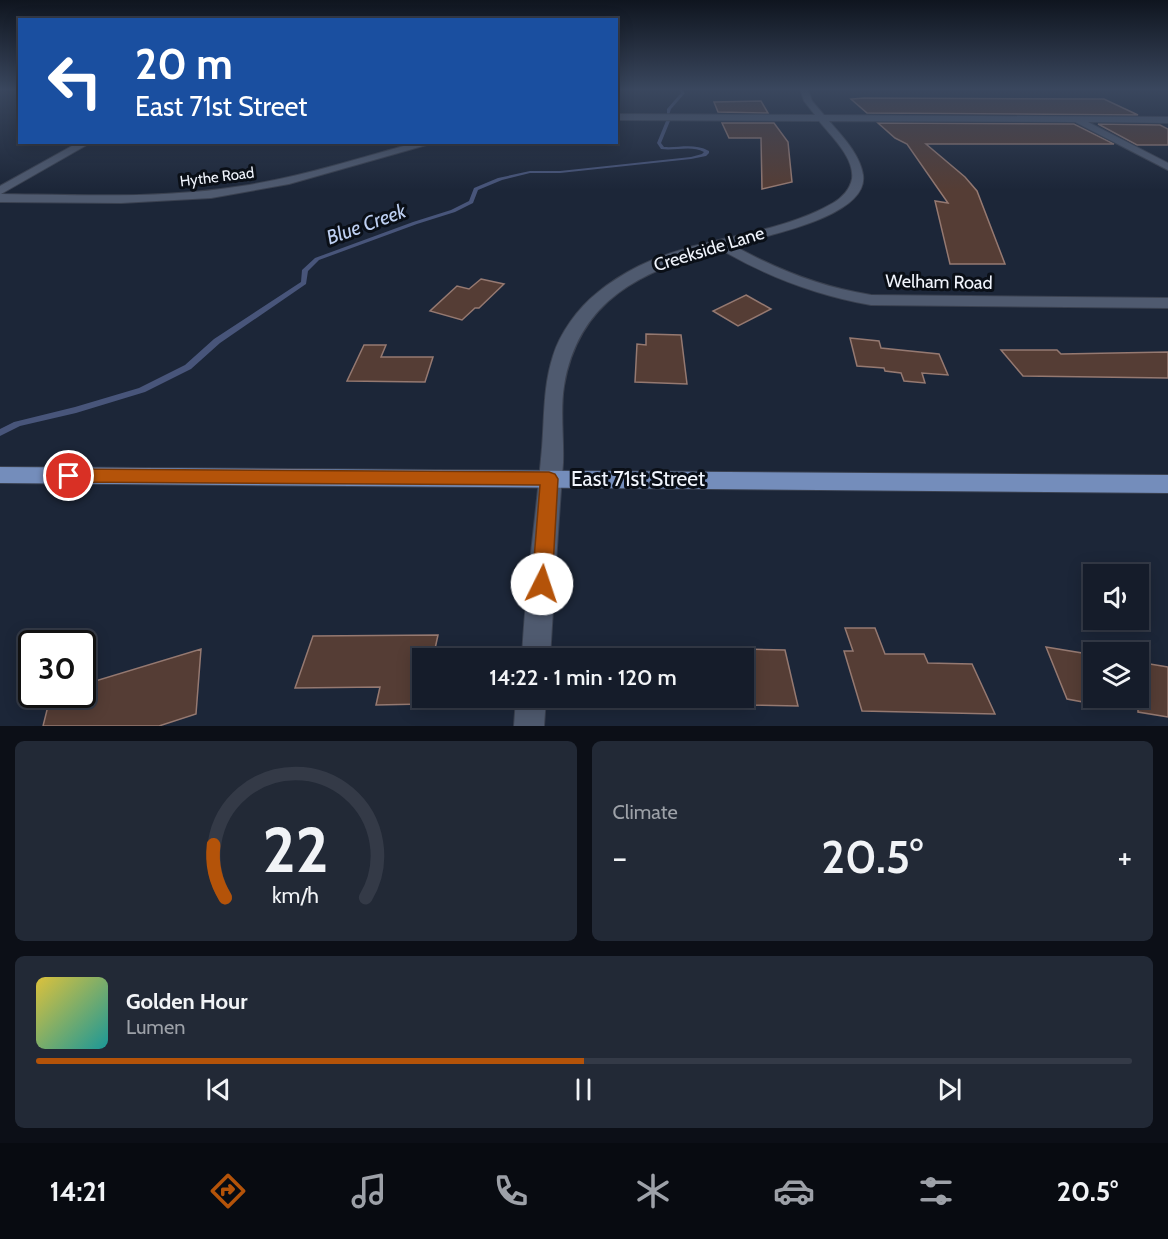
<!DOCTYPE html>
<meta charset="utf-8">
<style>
:root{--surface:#151c2a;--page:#222936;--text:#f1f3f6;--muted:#9da1a8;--line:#343a47;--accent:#b45309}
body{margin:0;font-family:Cabin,sans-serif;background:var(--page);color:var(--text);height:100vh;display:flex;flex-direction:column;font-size:22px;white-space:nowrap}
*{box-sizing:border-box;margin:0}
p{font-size:20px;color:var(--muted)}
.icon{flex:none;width:33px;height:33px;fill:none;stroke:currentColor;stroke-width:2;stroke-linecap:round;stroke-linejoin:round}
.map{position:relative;height:726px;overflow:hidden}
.side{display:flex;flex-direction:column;gap:15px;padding:15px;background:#0c0f17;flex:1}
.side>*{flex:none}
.hud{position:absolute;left:18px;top:18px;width:600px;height:126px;border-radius:0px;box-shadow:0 3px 15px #0003,0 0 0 2px var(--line);background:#1a4fa0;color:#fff;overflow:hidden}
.controls{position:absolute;left:1083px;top:564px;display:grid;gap:12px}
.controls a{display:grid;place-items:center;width:66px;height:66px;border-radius:0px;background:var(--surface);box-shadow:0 3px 15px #0003,0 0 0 2px var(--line);font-size:30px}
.speed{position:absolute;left:18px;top:630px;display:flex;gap:12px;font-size:30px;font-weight:700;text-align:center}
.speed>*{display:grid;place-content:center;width:78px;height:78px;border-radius:50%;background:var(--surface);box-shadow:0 3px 15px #0003,0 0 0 2px var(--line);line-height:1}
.speed .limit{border:3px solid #111;border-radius:9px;background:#fff;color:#111}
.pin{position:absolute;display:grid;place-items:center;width:51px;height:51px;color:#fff;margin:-26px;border:3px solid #fff;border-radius:50%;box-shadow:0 2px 6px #0007}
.me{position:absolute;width:66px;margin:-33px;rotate:4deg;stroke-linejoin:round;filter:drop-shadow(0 0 4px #0008)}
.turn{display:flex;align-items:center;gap:21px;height:126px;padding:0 18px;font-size:27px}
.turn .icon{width:78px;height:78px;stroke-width:2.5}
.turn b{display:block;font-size:42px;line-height:51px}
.big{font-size:45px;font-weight:600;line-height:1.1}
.side .widget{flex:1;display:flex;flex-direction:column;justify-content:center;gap:9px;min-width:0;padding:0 21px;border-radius:9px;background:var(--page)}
.side .dial{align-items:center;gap:0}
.dial svg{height:156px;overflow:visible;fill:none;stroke:var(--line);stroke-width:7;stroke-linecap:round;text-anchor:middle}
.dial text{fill:var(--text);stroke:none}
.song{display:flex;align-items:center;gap:18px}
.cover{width:72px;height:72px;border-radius:9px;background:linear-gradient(135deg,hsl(50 70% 55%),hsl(180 70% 35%))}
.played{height:6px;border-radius:3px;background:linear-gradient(90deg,var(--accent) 50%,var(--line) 50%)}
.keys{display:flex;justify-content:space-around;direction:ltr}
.heat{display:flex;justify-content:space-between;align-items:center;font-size:33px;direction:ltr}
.side .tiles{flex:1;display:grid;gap:15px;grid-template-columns:1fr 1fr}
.widget:last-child{grid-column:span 2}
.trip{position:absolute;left:412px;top:648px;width:342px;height:60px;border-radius:0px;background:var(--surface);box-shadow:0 3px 15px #0003,0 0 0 2px var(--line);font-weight:600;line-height:60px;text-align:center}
.dock{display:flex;height:96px;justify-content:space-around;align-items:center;background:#080b11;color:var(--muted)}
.dock .icon{width:42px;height:42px}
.dock .on{color:var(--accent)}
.dock b{font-size:27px;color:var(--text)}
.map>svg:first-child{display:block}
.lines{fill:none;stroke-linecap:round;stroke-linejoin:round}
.stream{fill:#48557a;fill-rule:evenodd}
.building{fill:#553d35;stroke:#957971;stroke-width:1.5}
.minor-casing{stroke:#3a4150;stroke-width:2}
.major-casing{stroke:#3a4150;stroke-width:2}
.minor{fill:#4f5a6f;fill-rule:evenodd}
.major{fill:#748dbb;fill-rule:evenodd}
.route{fill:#b45309;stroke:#753606;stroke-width:1.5}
.labels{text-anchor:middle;stroke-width:6;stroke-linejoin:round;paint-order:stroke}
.far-street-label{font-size:15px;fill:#f1f5fd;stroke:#0a0f17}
.street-label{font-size:18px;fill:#f1f5fd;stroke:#0a0f17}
.water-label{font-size:20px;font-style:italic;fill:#bed0f2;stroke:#0a0f17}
.near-street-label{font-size:21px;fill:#f1f5fd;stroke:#0a0f17}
</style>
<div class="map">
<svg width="1168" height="726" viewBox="0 0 1168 726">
<rect width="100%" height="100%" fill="#1c2638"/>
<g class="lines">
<path class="stream" d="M679 89H681L685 93 671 109 669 115H667V109L681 93Z
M668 120 670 121 661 143 664 147C680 148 694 143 709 151V153L706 156 691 159 560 173H530L502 180 478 190 473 203 455 212 417 224 319 260 308 271 306 284 220 343 191 369 145 392 76 413 20 426 0 436V429L14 422 75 407 139 388 185 365 214 339 301 282 302 270 315 258 413 222 451 210 469 201 474 188 498 178 530 171H560L691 157 702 154 704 152C691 145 676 151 661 149L657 143 666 121Z"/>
</g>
<path class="building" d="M864 98 1104 99 1138 115 867 113 851 99Z
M761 101 768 113 718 112 714 102Z
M722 123H774L788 142 792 182 762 189 761 138H729Z
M878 123 1074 124 1114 144H926L965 177 977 191 1005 264H950L935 201 948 203 907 144 895 138Z
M1098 124 1160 125 1168 129V145H1137Z
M481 279 504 284 479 308H475L462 320 430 311 457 286 469 289Z
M746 295 771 309 738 326 713 311Z
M646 334 681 335 687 384 635 382 637 344 646 345Z
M850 338 879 341 881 348 939 354 948 375 922 373 925 383 904 381 901 373 885 371 884 368 857 366Z
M364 345H386L381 357H433L425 382 347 381Z
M1001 350H1057L1061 354 1168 352V378L1023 376Z
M845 628H875L885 654H924L928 663 972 664 995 714 862 711 844 651H853Z
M438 635 433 658H423V704L376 705 380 687 295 688 313 636Z
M1046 647 1094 655V704L1067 699Z
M201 649 196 714 159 726H43L51 694H82V685Z
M744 649 785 650 798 706 744 705Z
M1138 662 1168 667V717L1138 712Z"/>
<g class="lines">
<defs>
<path id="minor" d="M800 89H808L812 101 824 115 1168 117V123L1088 122 1168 163V170L1075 122 829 121C842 136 860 154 863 175 869 217 763 236 733 245 777 270 821 287 871 295L1168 298V308L871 305C815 295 768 277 720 249 643 271 579 298 564 386 560 410 564 438 563 463 558 528 554 593 550 658H522C525 592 535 525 541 459 545 424 542 390 553 356 560 333 578 308 597 293 609 283 625 273 639 266 699 236 774 237 833 203 842 198 850 189 852 179 855 158 831 136 819 121L616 120V114L815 115 804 101Z
M79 142H92L1 194C81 195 162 199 242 186 302 177 359 158 418 142H437L289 184 211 198 121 203 0 202V186Z
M516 698H546L544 726H514Z"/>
<path id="major" d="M0 467 1168 475V493L0 483Z"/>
</defs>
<use href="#minor" class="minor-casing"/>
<use href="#major" class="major-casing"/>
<use href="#minor" class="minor"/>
<use href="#major" class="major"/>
</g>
<linearGradient id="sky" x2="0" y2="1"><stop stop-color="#0f151f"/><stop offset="0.47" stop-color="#3a475e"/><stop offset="1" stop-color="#3a475e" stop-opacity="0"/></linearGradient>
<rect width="1168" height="190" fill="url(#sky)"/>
<path class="route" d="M69 469 549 472 555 474 558 479 552 584 549 590 542 592 535 590 532 584 540 485 69 482 63 480 61 476 63 471Z"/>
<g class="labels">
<g class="far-street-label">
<text transform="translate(217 177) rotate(-7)" y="5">Hythe Road</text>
</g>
<g class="street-label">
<text transform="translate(709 249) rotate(-17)" y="6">Creekside Lane</text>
<text transform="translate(939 282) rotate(1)" y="6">Welham Road</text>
</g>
<g class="water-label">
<text transform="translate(366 224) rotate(-20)" y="7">Blue Creek</text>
</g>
<g class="near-street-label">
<text x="638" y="486">East 71st Street</text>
</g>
</g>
</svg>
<div class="controls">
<a><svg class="icon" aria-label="sound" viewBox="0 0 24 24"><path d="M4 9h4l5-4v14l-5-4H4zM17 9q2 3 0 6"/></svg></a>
<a><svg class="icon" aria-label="layers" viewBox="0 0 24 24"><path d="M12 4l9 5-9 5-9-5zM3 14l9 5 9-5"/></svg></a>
</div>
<div class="speed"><div class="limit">30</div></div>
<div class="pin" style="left:69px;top:476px;background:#d93025"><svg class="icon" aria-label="arrive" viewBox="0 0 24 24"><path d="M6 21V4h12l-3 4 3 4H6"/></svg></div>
<svg class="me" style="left:542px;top:584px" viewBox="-20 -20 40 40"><circle r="19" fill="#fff"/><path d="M0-13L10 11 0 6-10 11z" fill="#b45309"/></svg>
<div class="trip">14:22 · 1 min · 120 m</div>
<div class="hud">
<div class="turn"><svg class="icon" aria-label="left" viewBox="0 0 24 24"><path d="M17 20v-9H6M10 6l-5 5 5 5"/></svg><div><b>20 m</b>East 71st Street</div></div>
</div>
</div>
<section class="side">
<div class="tiles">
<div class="widget dial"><svg viewBox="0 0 100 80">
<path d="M14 69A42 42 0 1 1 86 69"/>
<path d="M14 69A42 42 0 0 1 8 42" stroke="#b45309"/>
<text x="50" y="56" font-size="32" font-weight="700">22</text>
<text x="50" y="72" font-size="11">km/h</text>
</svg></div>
<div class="widget"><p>Climate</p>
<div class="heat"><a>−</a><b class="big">20.5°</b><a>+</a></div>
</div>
<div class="widget">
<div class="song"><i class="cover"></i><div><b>Golden Hour</b><p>Lumen</p></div></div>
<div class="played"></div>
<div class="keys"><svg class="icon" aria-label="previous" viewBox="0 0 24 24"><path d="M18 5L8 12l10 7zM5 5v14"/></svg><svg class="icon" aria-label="pause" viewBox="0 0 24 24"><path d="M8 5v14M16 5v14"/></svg><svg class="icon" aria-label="next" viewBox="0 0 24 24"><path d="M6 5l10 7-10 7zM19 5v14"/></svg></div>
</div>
</div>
</section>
<nav class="dock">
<b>14:21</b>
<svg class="icon on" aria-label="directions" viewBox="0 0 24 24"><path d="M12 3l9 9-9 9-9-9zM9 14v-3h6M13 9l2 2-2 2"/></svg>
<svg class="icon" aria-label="music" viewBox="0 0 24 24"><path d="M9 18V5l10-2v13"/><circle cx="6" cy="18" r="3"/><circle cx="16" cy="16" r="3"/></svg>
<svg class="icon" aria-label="phone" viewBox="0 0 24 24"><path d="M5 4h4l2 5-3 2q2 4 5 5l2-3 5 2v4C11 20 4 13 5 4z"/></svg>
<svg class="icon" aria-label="climate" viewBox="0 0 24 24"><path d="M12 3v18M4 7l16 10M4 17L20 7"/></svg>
<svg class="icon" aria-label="car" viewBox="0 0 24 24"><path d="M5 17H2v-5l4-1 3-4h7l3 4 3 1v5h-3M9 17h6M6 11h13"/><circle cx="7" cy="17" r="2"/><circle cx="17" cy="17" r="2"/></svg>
<svg class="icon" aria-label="filters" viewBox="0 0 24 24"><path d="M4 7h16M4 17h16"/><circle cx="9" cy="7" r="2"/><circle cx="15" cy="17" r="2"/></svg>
<b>20.5°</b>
</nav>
